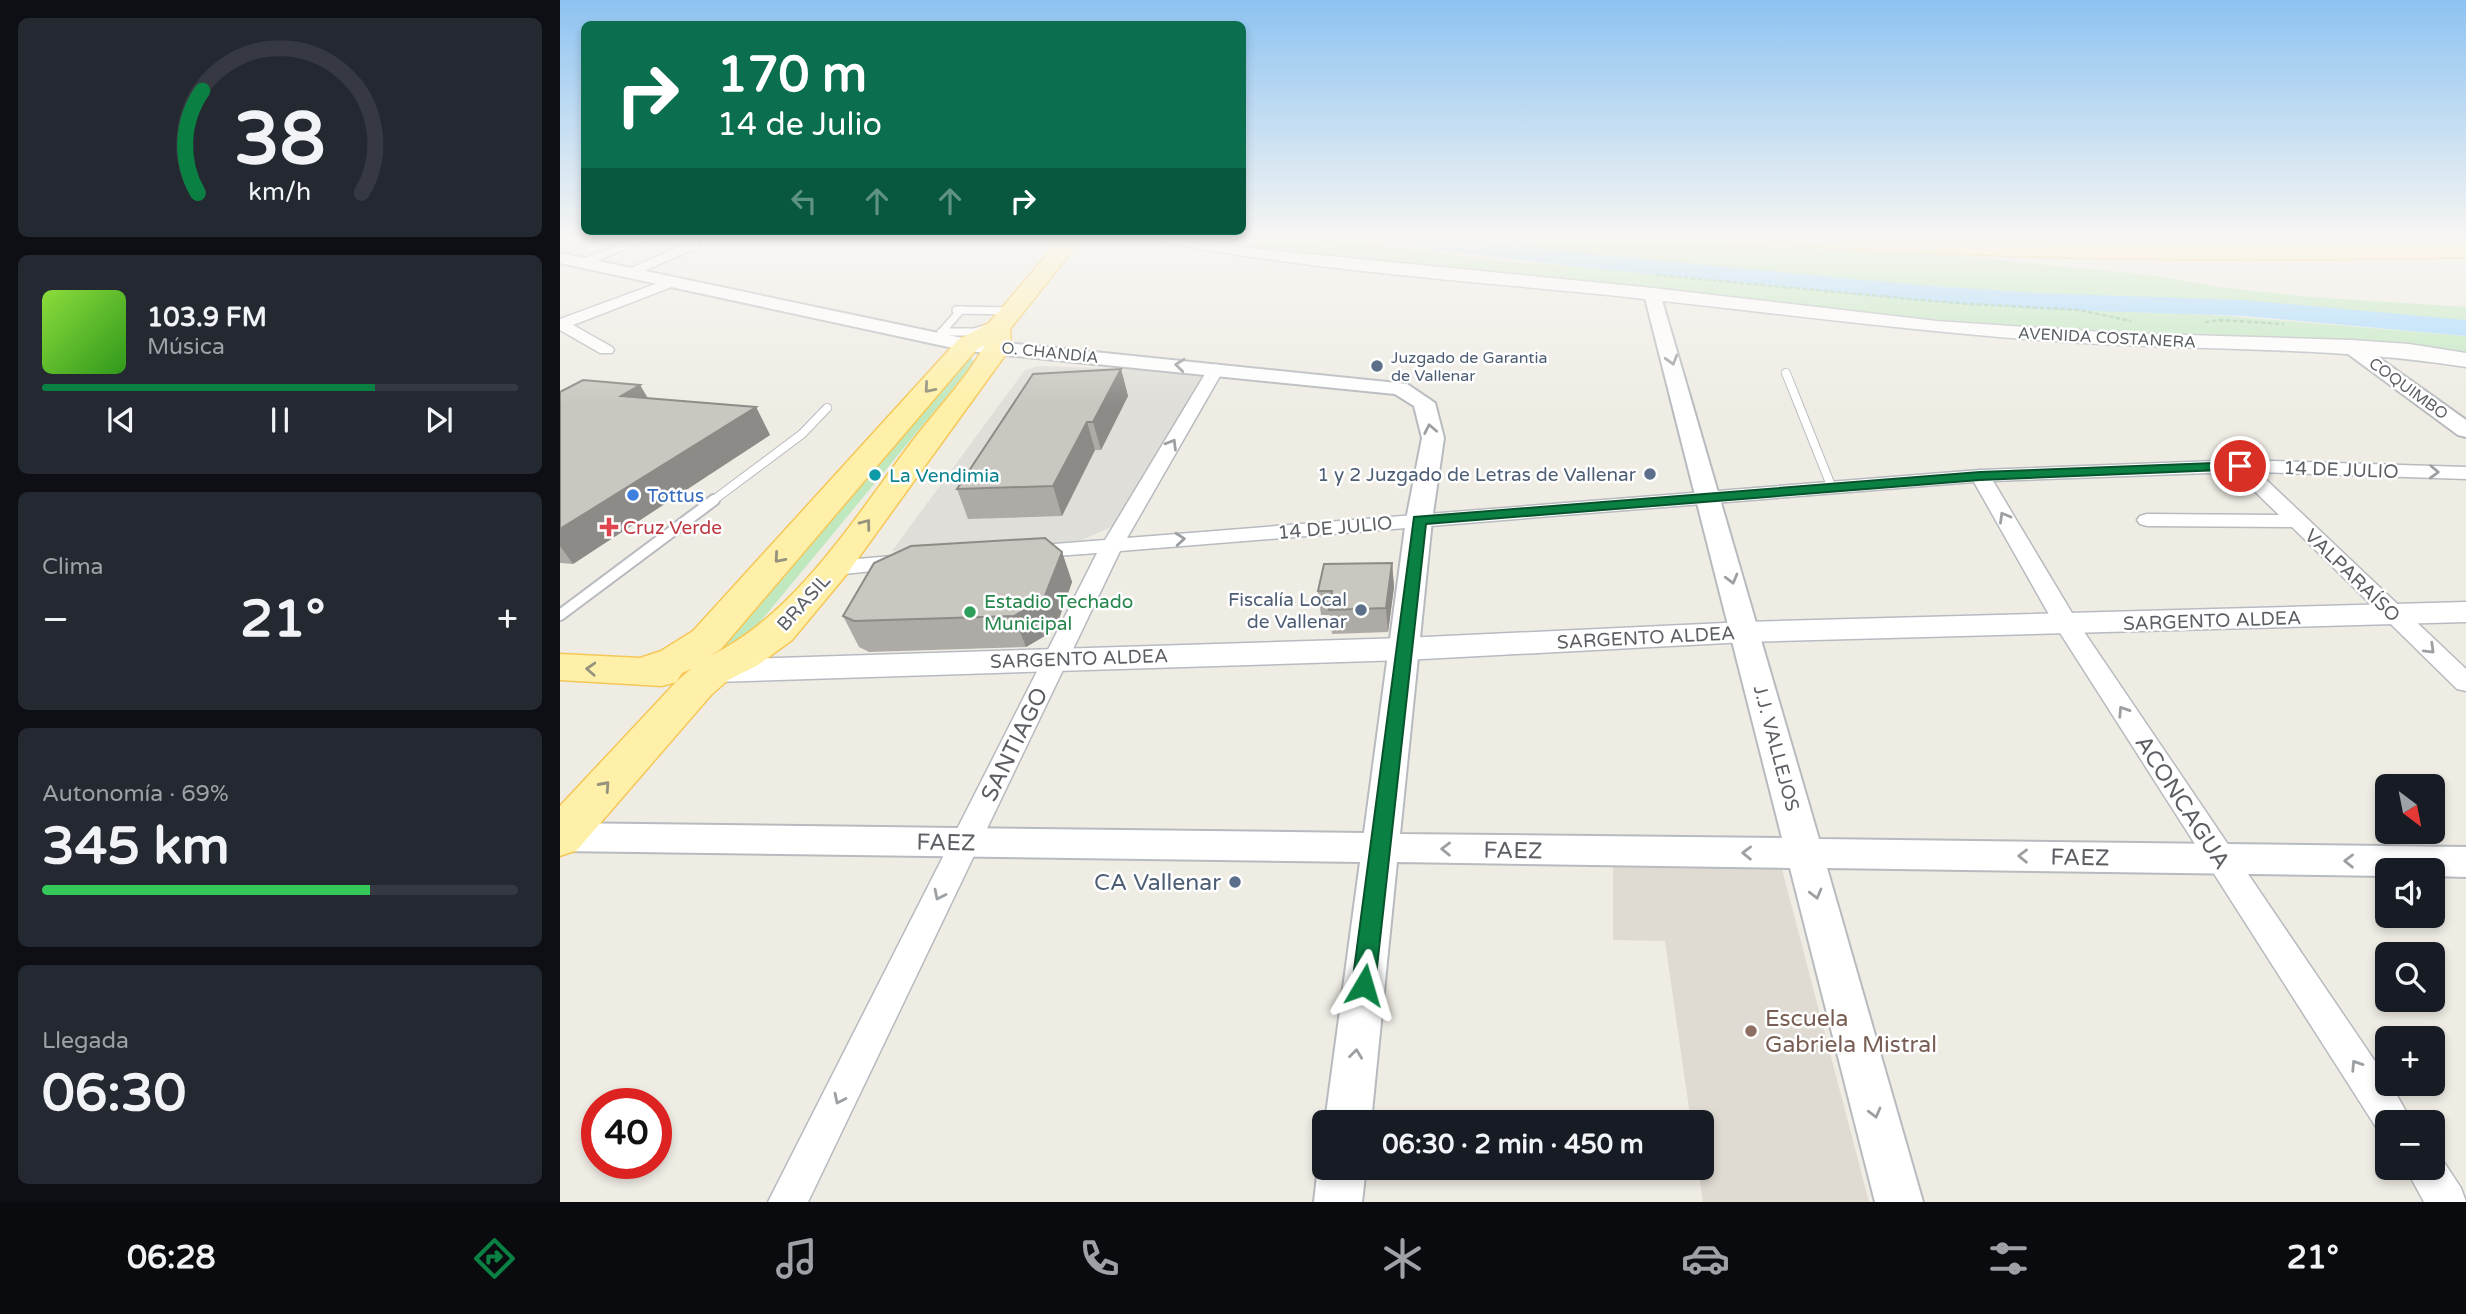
<!DOCTYPE html>
<html lang="es">
<meta charset="utf-8">
<style>
:root{--surface:#171b24;--page:#242831;--text:#f1f3f6;--muted:#9ea1a6;--line:#363941;--accent:#0b8043}
body{margin:0;font-family:"Varela Round",sans-serif;background:var(--page);color:var(--text);height:100vh;display:flex;flex-direction:column;font-size:26px;white-space:nowrap}
*{box-sizing:border-box;margin:0}
p{font-size:23px;color:var(--muted)}
.icon{flex:none;width:38px;height:38px;fill:none;stroke:currentColor;stroke-width:2;stroke-linecap:round;stroke-linejoin:round}
.map{position:relative;flex:1;overflow:hidden}
.sheet{display:flex;flex-direction:column;gap:18px;padding:18px;background:#0d0f14;width:560px}
.sheet>*{flex:none}
.guide{position:absolute;left:21px;top:21px;width:665px;height:214px;border-radius:10px;box-shadow:0 4px 10px #0003;background:#0b6e4f;color:#fff;overflow:hidden}
.needle{width:46px;rotate:148deg}
.tools{position:absolute;left:1815px;top:774px;display:grid;gap:14px}
.tools a{display:grid;place-items:center;width:70px;height:70px;border-radius:10px;background:var(--surface);box-shadow:0 4px 10px #0003;font-size:35px}
.speed{position:absolute;left:21px;top:1088px;display:flex;gap:14px;font-size:35px;font-weight:700;text-align:center}
.speed>*{display:grid;place-content:center;width:91px;height:91px;border-radius:50%;background:var(--surface);box-shadow:0 4px 10px #0003;line-height:1}
.speed .limit{border:10px solid #d22;background:#fff;color:#111}
.pin{position:absolute;display:grid;place-items:center;width:60px;height:60px;color:#fff;margin:-30px;border:4px solid #fff;border-radius:50%;box-shadow:0 2px 7px #0007}
.me{position:absolute;width:77px;margin:-38px;rotate:7deg;stroke-linejoin:round;filter:drop-shadow(0 0 5px #0008)}
.turn{display:flex;align-items:center;gap:24px;height:147px;padding:0 21px;font-size:32px}
.turn .icon{width:91px;height:91px;stroke-width:2.5}
.turn b{display:block;font-size:49px;line-height:60px}
.lanes{display:flex;align-items:center;height:66px;padding:0 21px;background:#0003;justify-content:center;gap:35px;direction:ltr}
.lanes .off{opacity:.35}
.big{font-size:52px;font-weight:700;line-height:1.1}
.sheet .tile{flex:1;display:flex;flex-direction:column;justify-content:center;gap:10px;min-width:0;padding:0 24px;border-radius:10px;background:var(--page)}
.sheet .dial{align-items:center;gap:0}
.dial svg{height:182px;overflow:visible;fill:none;stroke:var(--line);stroke-width:7;stroke-linecap:round;text-anchor:middle}
.dial text{fill:var(--text);stroke:none}
.song{display:flex;align-items:center;gap:21px}
.cover{width:84px;height:84px;border-radius:10px;background:linear-gradient(135deg,hsl(90 70% 55%),hsl(110 70% 35%))}
.played{height:7px;border-radius:4px;background:linear-gradient(90deg,var(--accent) 70%,var(--line) 70%)}
.keys{display:flex;justify-content:space-around;direction:ltr}
.heat{display:flex;justify-content:space-between;align-items:center;font-size:38px;direction:ltr}
.charge{height:10px;border-radius:5px;background:linear-gradient(90deg,#34c759 69%,var(--line) 0)}
.trip{position:absolute;left:752px;top:1110px;width:402px;height:70px;border-radius:10px;background:var(--surface);box-shadow:0 4px 10px #0003;font-weight:700;line-height:70px;text-align:center}
.dock{display:flex;height:112px;justify-content:space-around;align-items:center;background:#090b0e;color:var(--muted)}
.dock .icon{width:49px;height:49px}
.dock .active{color:var(--accent)}
.dock b{font-size:32px;color:var(--text)}
main{display:flex;flex:1;min-height:0}
.map>svg:first-child{display:block}
.industrial{fill:#e0ded8}
.education{fill:#dfdbd2}
.green{fill:#c0e8bf}
.lines{fill:none;stroke-linecap:round;stroke-linejoin:round}
.river{fill:#a4d9ff;fill-rule:evenodd}
.service-far2-casing{stroke:#b7babe;stroke-width:10}
.service-far1-casing{stroke:#b7babe;stroke-width:10}
.service-casing{stroke:#b7babe;stroke-width:14}
.minor-casing{stroke:#b7babe;stroke-width:3}
.tertiary-casing{stroke:#b7babe;stroke-width:4}
.secondary-casing{stroke:#b7bbc1;stroke-width:3}
.primary-casing{stroke:#f6c756;stroke-width:3}
.path{stroke:#98c9a6;stroke-width:2.5;stroke-dasharray:4.5 2.5;stroke-linecap:butt}
.service-far2{stroke:#fff;stroke-width:7}
.service-far1{stroke:#fff;stroke-width:8}
.service{stroke:#fff;stroke-width:10}
.minor{fill:#fff;fill-rule:evenodd}
.tertiary{fill:#fff;fill-rule:evenodd}
.secondary{fill:#fff;fill-rule:evenodd}
.primary{fill:#fff0a9;fill-rule:evenodd}
.wall{fill:#aeaba6}
.shaded-wall{fill:#8d8b87}
.building{fill:#cac7c1;stroke:#8d8b87;stroke-width:2}
.oneway{stroke:#9da0a3}
.oneway2{stroke:#95927d}
.route{fill:#0b8043;stroke:#07532c;stroke-width:2}
.service-dot{fill:#5c6f8a;stroke:#fff;stroke-width:2.5}
.culture-dot{fill:#0f9aa8;stroke:#fff;stroke-width:2.5}
.shop-dot{fill:#3f7fe0;stroke:#fff;stroke-width:2.5}
.health-dot{fill:#e0444e;stroke:#fff;stroke-width:2.5}
.leisure-dot{fill:#2e9e5b;stroke:#fff;stroke-width:2.5}
.education-dot{fill:#8d6e63;stroke:#fff;stroke-width:2.5}
.labels{text-anchor:middle;stroke-width:5;stroke-linejoin:round;paint-order:stroke}
.far-street-label{font-size:16px;fill:#5c6065;stroke:#fff}
.far-service-label{font-size:16px;fill:#4e5e75;stroke:#fff;text-anchor:start}
.street-label{font-size:19px;fill:#5c6065;stroke:#fff}
.service-label{font-size:19px;fill:#4e5e75;stroke:#fff;text-anchor:end}
.culture-label{font-size:19px;fill:#0d838f;stroke:#fff;text-anchor:start}
.shop-label{font-size:19px;fill:#366cbe;stroke:#fff;text-anchor:start}
.health-label{font-size:19px;fill:#be3a42;stroke:#fff;text-anchor:start}
.leisure-label{font-size:19px;fill:#27864d;stroke:#fff;text-anchor:start}
.near-street-label{font-size:23px;fill:#5c6065;stroke:#fff}
.near-service-label{font-size:23px;fill:#4e5e75;stroke:#fff;text-anchor:end}
.near-education-label{font-size:23px;fill:#785e54;stroke:#fff;text-anchor:start}
</style>
<main>
<section class="sheet">
<div class="tile dial"><svg viewBox="0 0 100 80">
<path d="M14 69A42 42 0 1 1 86 69"/>
<path d="M14 69A42 42 0 0 1 16 24" stroke="#0b8043"/>
<text x="50" y="56" font-size="32" font-weight="700">38</text>
<text x="50" y="72" font-size="11">km/h</text>
</svg></div>
<div class="tile">
<div class="song"><i class="cover"></i><div><b>103.9 FM</b><p>Música</p></div></div>
<div class="played"></div>
<div class="keys"><svg class="icon" aria-label="previous" viewBox="0 0 24 24"><path d="M18 5L8 12l10 7zM5 5v14"/></svg><svg class="icon" aria-label="pause" viewBox="0 0 24 24"><path d="M8 5v14M16 5v14"/></svg><svg class="icon" aria-label="next" viewBox="0 0 24 24"><path d="M6 5l10 7-10 7zM19 5v14"/></svg></div>
</div>
<div class="tile"><p>Clima</p>
<div class="heat"><a>−</a><b class="big">21°</b><a>+</a></div>
</div>
<div class="tile"><p>Autonomía · 69%</p><b class="big">345 km</b><div class="charge"></div></div>
<div class="tile"><p>Llegada</p><b class="big">06:30</b></div>
</section>
<div class="map">
<svg width="1906" height="1202" viewBox="0 0 1906 1202">
<rect width="100%" height="100%" fill="#efece4"/>
<path class="industrial" d="M477 366 645 371 556 525 522 540 361 554 332 551 464 371Z"/>
<path class="education" d="M1053 859 1221 865 1309 1202H1143L1138 1167H1143V1122H1131L1105 941 1053 940Z"/>
<path class="green" d="M638 237H763L926 260 1158 276 1154 271 1043 260 1030 265 784 237H1089L1230 248 1396 256 1598 276 1658 287 1752 297 1906 307V335L1633 308 1259 286 1424 304 1667 316 1906 336V359L1377 322 683 246Z
M410 357 415 362 186 639 159 653 156 641Z"/>
<g class="lines">
<path class="river" d="M817 237H887L1020 253 1359 285 1477 293 1684 300 1906 320V336L1684 316 1477 309 1359 301 1020 267 829 244 821 242Z"/>
<defs>
<path id="service-far2" d="M396 310 452 311
M381 332H414L427 328
M380 334 401 310"/>
<path id="service-far1" d="M1226 373 1272 488
M151 502 242 434 267 408"/>
<path id="service" d="M0 615 154 500"/>
<path id="minor" d="M77 237H94L25 266 20 267 13 263Z
M134 240 139 241V247L72 276 67 277 60 273Z
M109 279 114 280V286L13 325 52 347 54 350 52 353H40L0 330V319Z
M656 364 664 369 567 538 1420 470 1680 460 1906 467V479L1698 472 1906 669V691L1897 689 1732 527 1587 526 1580 524 1577 520 1580 516 1587 514 1719 515 1675 472 1433 481 1518 623 1827 1079V1083H1830L1852 1122H1827V1138L1821 1135 1495 625 1414 482 560 551 248 1202H208L537 553 469 558 461 557 458 552 461 547 469 546 545 540 648 369Z
M344 555 352 557 355 562 352 567 274 575 266 573 263 568 266 563 274 561Z
M1872 1151 1878 1153 1901 1188 1906 1202H1864L1845 1167H1872Z"/>
<path id="tertiary" d="M0 253 407 339 847 384 875 403 884 438 872 520 840 834 1222 838 1084 294 1087 290H1099L1259 839 1906 847V877L1872 876V870H1827V876L1267 868 1363 1202H1315L1230 868 837 862 811 1122H765L800 862 0 851V823L804 833 846 520 862 438 854 406 835 394 407 351 0 263Z
M1791 341 1798 343 1906 420V437L1898 435 1784 351 1781 347Z
M765 1152V1167H806L802 1202H754L758 1167Z"/>
<path id="secondary" d="M595 237H631L688 248 1093 288 1377 321 1559 333 1791 340 1849 344 1906 353V367C1774 346 1639 351 1506 342 1352 332 1201 311 1048 295 900 280 750 270 604 242Z
M1906 602V622L1186 642 844 660 154 682 142 679 137 671 142 663 154 660 844 638 1186 622Z"/>
<path id="primary" d="M502 237H523L450 329 451 347 286 575 232 640 198 665 168 680 151 695 17 850 0 856V806L116 682 102 686 0 680V654L80 658 101 651 133 631 398 340 429 323ZM425 345C407 378 377 409 354 439 297 514 237 614 150 656L161 649 416 350ZM131 669 116 682 122 673Z
M1197 237H1292L1556 247 1906 245V257C1673 262 1440 260 1207 243L1200 241Z"/>
</defs>
<use href="#service-far2" class="service-far2-casing"/>
<use href="#service-far1" class="service-far1-casing"/>
<use href="#service" class="service-casing"/>
<use href="#minor" class="minor-casing"/>
<use href="#tertiary" class="tertiary-casing"/>
<use href="#secondary" class="secondary-casing"/>
<use href="#primary" class="primary-casing"/>
<path class="path" d="M737 237 792 245
M530 239 560 237
M1096 275 1394 303 1519 310 1571 321
M1645 322 1661 320 1724 324"/>
<use href="#service-far2" class="service-far2"/>
<use href="#service-far1" class="service-far1"/>
<use href="#service" class="service"/>
<use href="#minor" class="minor"/>
<use href="#tertiary" class="tertiary"/>
<use href="#secondary" class="secondary"/>
<use href="#primary" class="primary"/>
</g>
<path class="wall" d="M561 369 568 396 541 450H535L502 516 408 519 397 489Z
M80 385 88 398 196 407 210 435 13 564 0 563V392Z
M502 552 512 582 495 630 466 647 309 652 299 647 283 616Z
M832 563 834 587 828 632 772 634 770 615H761L758 591Z"/>
<path class="shaded-wall" d="M561 369 568 396 541 450 533 422Z
M80 385 95 412 61 396Z
M196 407 210 435 13 564 0 546V529Z
M527 422 535 450 502 516 493 486Z
M502 552 512 582 495 630 466 647 454 616Z
M832 563 834 587 828 632 826 608Z"/>
<path class="building" d="M561 369 533 422H527L493 486 397 489 473 374Z
M23 380 80 385 61 396 196 407 0 529V392Z
M485 538 502 552 484 598 454 616 294 621 283 616 314 563 351 546Z
M832 563 826 608 769 610 772 591H758L764 564Z"/>
<defs><path id="oneway-chevron" d="M-2-3.5L2.5 0L-2 3.5" fill="none" stroke-width="1.6" stroke-linecap="round" stroke-linejoin="round" transform="scale(1.75)"/></defs>
<g class="oneway">
<use href="#oneway-chevron" transform="translate(1112 360) rotate(74)"/>
<use href="#oneway-chevron" transform="translate(620 365) rotate(-174)"/>
<use href="#oneway-chevron" transform="translate(870 429) rotate(-101)"/>
<use href="#oneway-chevron" transform="translate(612 444) rotate(-59)"/>
<use href="#oneway-chevron" transform="translate(1874 472) rotate(2)"/>
<use href="#oneway-chevron" transform="translate(1444 517) rotate(-120)"/>
<use href="#oneway-chevron" transform="translate(620 539) rotate(-5)"/>
<use href="#oneway-chevron" transform="translate(1172 579) rotate(75)"/>
<use href="#oneway-chevron" transform="translate(1870 649) rotate(44)"/>
<use href="#oneway-chevron" transform="translate(1563 711) rotate(-123)"/>
<use href="#oneway-chevron" transform="translate(886 849) rotate(-179)"/>
<use href="#oneway-chevron" transform="translate(1187 853) rotate(-179)"/>
<use href="#oneway-chevron" transform="translate(1463 856) rotate(-179)"/>
<use href="#oneway-chevron" transform="translate(1789 861) rotate(-179)"/>
<use href="#oneway-chevron" transform="translate(1256 894) rotate(75)"/>
<use href="#oneway-chevron" transform="translate(379 895) rotate(116)"/>
<use href="#oneway-chevron" transform="translate(796 1054) rotate(-83)"/>
<use href="#oneway-chevron" transform="translate(1796 1065) rotate(-123)"/>
<use href="#oneway-chevron" transform="translate(279 1099) rotate(116)"/>
<use href="#oneway-chevron" transform="translate(1315 1113) rotate(75)"/>
</g>
<g class="oneway2">
<use href="#oneway-chevron" transform="translate(369 388) rotate(131)"/>
<use href="#oneway-chevron" transform="translate(306 524) rotate(-53)"/>
<use href="#oneway-chevron" transform="translate(219 558) rotate(131)"/>
<use href="#oneway-chevron" transform="translate(31 669) rotate(-177)"/>
<use href="#oneway-chevron" transform="translate(45 786) rotate(-48)"/>
</g>
<linearGradient id="sky" x2="0" y2="1"><stop stop-color="#8dc3f1"/><stop offset="0.59" stop-color="#f8f6f3"/><stop offset="1" stop-color="#f8f6f3" stop-opacity="0"/></linearGradient>
<rect width="1906" height="405" fill="url(#sky)"/>
<path class="route" d="M1680 462 1685 463V469L1420 480 866 524 815 985 812 992 804 995 796 992 792 985 854 517 1420 472Z"/>
<g class="service-dot">
<circle cx="817" cy="366" r="7"/>
<circle cx="1090" cy="474" r="7"/>
<circle cx="801" cy="610" r="7"/>
<circle cx="675" cy="882" r="7"/>
</g>
<circle class="culture-dot" cx="315" cy="475" r="7"/>
<circle class="shop-dot" cx="73" cy="495" r="7"/>
<path class="health-dot" d="M45.5 516.5h7v7h7v7h-7v7h-7v-7h-7v-7h7z"/>
<circle class="leisure-dot" cx="410" cy="612" r="7"/>
<circle class="education-dot" cx="1191" cy="1031" r="7"/>
<g class="labels">
<g class="far-street-label">
<text transform="translate(1547 337) rotate(3)" y="6">AVENIDA COSTANERA</text>
<text transform="translate(490 352) rotate(6)" y="6">O. CHANDÍA</text>
<text transform="translate(1849 388) rotate(36)" y="6">COQUIMBO</text>
</g>
<g class="far-service-label">
<text x="831" y="363">Juzgado de Garantia<tspan x="831" dy="18">de Vallenar</tspan></text>
</g>
<g class="street-label">
<text transform="translate(1781 469) rotate(2)" y="7">14 DE JULIO</text>
<text transform="translate(775 527) rotate(-5)" y="7">14 DE JULIO</text>
<text transform="translate(1793 575) rotate(44)" y="7">VALPARAÍSO</text>
<text transform="translate(243 602) rotate(-48)" y="7">BRASIL</text>
<text transform="translate(1652 620) rotate(-2)" y="7">SARGENTO ALDEA</text>
<text transform="translate(1086 637) rotate(-3)" y="7">SARGENTO ALDEA</text>
<text transform="translate(519 658) rotate(-2)" y="7">SARGENTO ALDEA</text>
<text transform="translate(1217 748) rotate(75)" y="7">J.J. VALLEJOS</text>
</g>
<g class="service-label">
<text x="1076" y="481">1 y 2 Juzgado de Letras de Vallenar</text>
<text x="787" y="606">Fiscalía Local<tspan x="787" dy="22">de Vallenar</tspan></text>
</g>
<g class="culture-label">
<text x="329" y="482">La Vendimia</text>
</g>
<g class="shop-label">
<text x="87" y="502">Tottus</text>
</g>
<g class="health-label">
<text x="63" y="534">Cruz Verde</text>
</g>
<g class="leisure-label">
<text x="424" y="608">Estadio Techado<tspan x="424" dy="22">Municipal</tspan></text>
</g>
<g class="near-street-label">
<text transform="translate(454 744) rotate(-64)" y="8">SANTIAGO</text>
<text transform="translate(1623 802) rotate(57)" y="8">ACONCAGUA</text>
<text transform="translate(386 842) rotate(1)" y="8">FAEZ</text>
<text transform="translate(953 850) rotate(1)" y="8">FAEZ</text>
<text transform="translate(1520 857) rotate(1)" y="8">FAEZ</text>
</g>
<g class="near-service-label">
<text x="661" y="890">CA Vallenar</text>
</g>
<g class="near-education-label">
<text x="1205" y="1026">Escuela<tspan x="1205" dy="26">Gabriela Mistral</tspan></text>
</g>
</g>
</svg>
<div class="tools">
<a><svg class="needle" viewBox="-14 -14 28 28"><path d="M0-13l5 13h-10z" fill="#e53935"/><path d="M0 13l5-13h-10z" fill="#9ea1a6"/></svg></a>
<a><svg class="icon" aria-label="sound" viewBox="0 0 24 24"><path d="M4 9h4l5-4v14l-5-4H4zM17 9q2 3 0 6"/></svg></a>
<a><svg class="icon" aria-label="search" viewBox="0 0 24 24"><circle cx="10" cy="10" r="6"/><path d="M15 15l6 6"/></svg></a>
<a>+</a>
<a>−</a>
</div>
<div class="speed"><div class="limit">40</div></div>
<div class="pin" style="left:1680px;top:466px;background:#d93025"><svg class="icon" aria-label="arrive" viewBox="0 0 24 24"><path d="M6 21V4h12l-3 4 3 4H6"/></svg></div>
<svg class="me" style="left:804px;top:985px" viewBox="-20 -20 40 40"><path d="M0-17L14 15 0 8-14 15z" fill="#0b8043" stroke="#fff" stroke-width="4"/></svg>
<div class="trip">06:30 · 2 min · 450 m</div>
<div class="guide">
<div class="turn"><svg class="icon" aria-label="right" viewBox="0 0 24 24"><path d="M7 20v-9h11M14 6l5 5-5 5"/></svg><div><b>170 m</b>14 de Julio</div></div>
<div class="lanes"><svg class="icon off" aria-label="left" viewBox="0 0 24 24"><path d="M17 20v-9H6M10 6l-5 5 5 5"/></svg><svg class="icon off" aria-label="ahead" viewBox="0 0 24 24"><path d="M12 20V5M6 11l6-6 6 6"/></svg><svg class="icon off" aria-label="ahead" viewBox="0 0 24 24"><path d="M12 20V5M6 11l6-6 6 6"/></svg><svg class="icon" aria-label="right" viewBox="0 0 24 24"><path d="M7 20v-9h11M14 6l5 5-5 5"/></svg></div>
</div>
</div>
</main>
<nav class="dock">
<b>06:28</b>
<svg class="icon active" aria-label="directions" viewBox="0 0 24 24"><path d="M12 3l9 9-9 9-9-9zM9 14v-3h6M13 9l2 2-2 2"/></svg>
<svg class="icon" aria-label="music" viewBox="0 0 24 24"><path d="M9 18V5l10-2v13"/><circle cx="6" cy="18" r="3"/><circle cx="16" cy="16" r="3"/></svg>
<svg class="icon" aria-label="phone" viewBox="0 0 24 24"><path d="M5 4h4l2 5-3 2q2 4 5 5l2-3 5 2v4C11 20 4 13 5 4z"/></svg>
<svg class="icon" aria-label="climate" viewBox="0 0 24 24"><path d="M12 3v18M4 7l16 10M4 17L20 7"/></svg>
<svg class="icon" aria-label="car" viewBox="0 0 24 24"><path d="M5 17H2v-5l4-1 3-4h7l3 4 3 1v5h-3M9 17h6M6 11h13"/><circle cx="7" cy="17" r="2"/><circle cx="17" cy="17" r="2"/></svg>
<svg class="icon" aria-label="filters" viewBox="0 0 24 24"><path d="M4 7h16M4 17h16"/><circle cx="9" cy="7" r="2"/><circle cx="15" cy="17" r="2"/></svg>
<b>21°</b>
</nav>
